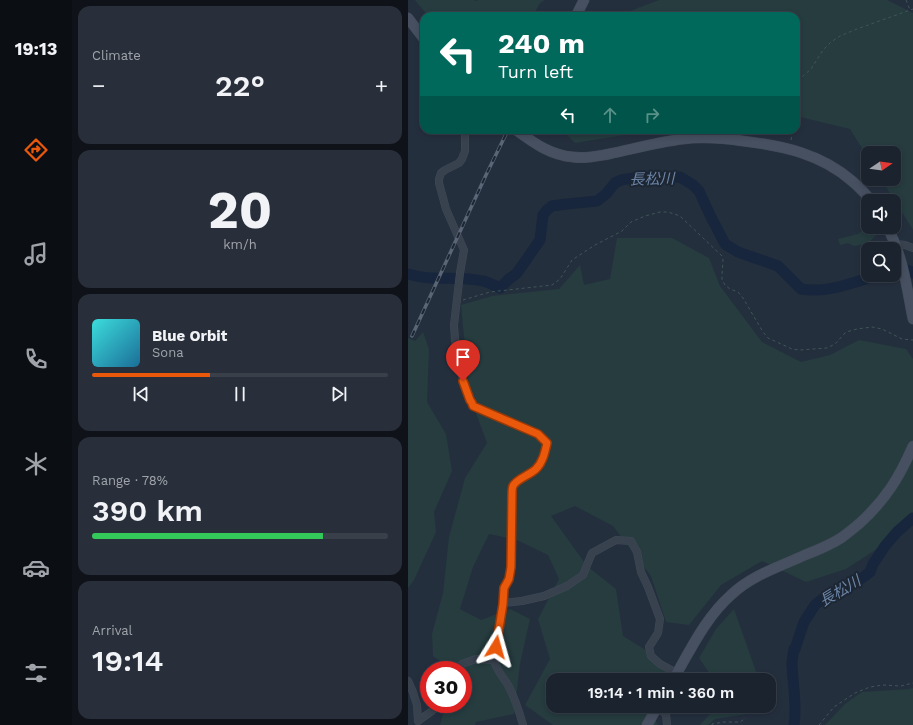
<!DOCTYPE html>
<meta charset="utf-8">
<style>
:root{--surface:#1b232e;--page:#282f3a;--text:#f1f3f6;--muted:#a0a4aa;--line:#39404a;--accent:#ea580c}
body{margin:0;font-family:"Work Sans","Noto Sans JP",sans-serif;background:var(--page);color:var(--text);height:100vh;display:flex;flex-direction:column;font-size:15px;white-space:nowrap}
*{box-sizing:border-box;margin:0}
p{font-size:13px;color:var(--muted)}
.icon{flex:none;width:22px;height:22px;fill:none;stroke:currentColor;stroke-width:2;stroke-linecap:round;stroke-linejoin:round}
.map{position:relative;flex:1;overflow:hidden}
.side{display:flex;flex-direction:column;gap:6px;padding:6px;background:#0f1319;width:336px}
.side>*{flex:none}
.top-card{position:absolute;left:12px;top:12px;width:380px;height:122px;border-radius:12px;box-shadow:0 2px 6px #0003,0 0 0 1px var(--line);background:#00695c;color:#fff;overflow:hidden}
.needle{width:26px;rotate:77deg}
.controls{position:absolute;left:453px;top:146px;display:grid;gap:8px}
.controls a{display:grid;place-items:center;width:40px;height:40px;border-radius:8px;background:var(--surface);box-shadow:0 2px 6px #0003,0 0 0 1px var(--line);font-size:20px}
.speed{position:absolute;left:12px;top:661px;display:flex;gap:8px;font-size:20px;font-weight:700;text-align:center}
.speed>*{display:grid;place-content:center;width:52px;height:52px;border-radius:50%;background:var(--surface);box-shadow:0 2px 6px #0003,0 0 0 1px var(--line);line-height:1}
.speed .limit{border:6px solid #d22;background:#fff;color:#111}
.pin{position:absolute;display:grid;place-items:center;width:34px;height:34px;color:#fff;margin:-41px -17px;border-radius:50% 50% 50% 0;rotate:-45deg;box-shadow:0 0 4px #0007}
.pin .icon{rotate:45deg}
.me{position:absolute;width:44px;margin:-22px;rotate:8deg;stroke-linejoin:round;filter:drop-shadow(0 0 3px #0008)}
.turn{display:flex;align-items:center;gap:14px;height:84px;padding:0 12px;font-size:18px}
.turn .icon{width:52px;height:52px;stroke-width:2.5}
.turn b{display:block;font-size:28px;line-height:34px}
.lanes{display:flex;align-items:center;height:38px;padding:0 12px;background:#0003;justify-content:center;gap:20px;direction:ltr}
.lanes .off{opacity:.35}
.big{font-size:30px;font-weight:600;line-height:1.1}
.side .widget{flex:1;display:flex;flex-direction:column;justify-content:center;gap:6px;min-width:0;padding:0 14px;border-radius:12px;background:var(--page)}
.side .dial{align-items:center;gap:0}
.dial b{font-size:52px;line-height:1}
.song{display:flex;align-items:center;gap:12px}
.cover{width:48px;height:48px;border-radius:6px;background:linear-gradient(135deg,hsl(180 70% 55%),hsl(200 70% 35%))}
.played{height:4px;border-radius:2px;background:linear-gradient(90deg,var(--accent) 40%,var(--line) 40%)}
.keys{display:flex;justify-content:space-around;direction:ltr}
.heat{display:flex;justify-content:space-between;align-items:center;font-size:22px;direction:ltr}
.charge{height:6px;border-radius:3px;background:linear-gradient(90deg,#34c759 78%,var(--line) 0)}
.trip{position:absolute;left:138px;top:673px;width:230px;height:40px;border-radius:12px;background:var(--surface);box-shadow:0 2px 6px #0003,0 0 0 1px var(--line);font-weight:600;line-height:40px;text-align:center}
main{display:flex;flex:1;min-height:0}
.menu{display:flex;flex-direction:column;width:72px;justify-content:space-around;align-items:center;background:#0b0e12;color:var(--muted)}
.menu .icon{width:28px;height:28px}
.menu .active{color:var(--accent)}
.menu b{font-size:18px;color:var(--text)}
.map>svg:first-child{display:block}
.green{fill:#263c3f}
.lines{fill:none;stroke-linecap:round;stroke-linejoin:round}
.river{stroke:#17263c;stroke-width:11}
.street-casing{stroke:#414a57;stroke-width:8}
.secondary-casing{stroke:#414a57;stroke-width:11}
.path{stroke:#3f5557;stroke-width:1;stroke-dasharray:3 3;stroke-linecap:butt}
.street{stroke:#38414e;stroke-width:7}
.secondary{stroke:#465061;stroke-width:10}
.rail-casing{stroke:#5a6575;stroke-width:3.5}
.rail{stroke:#1d2633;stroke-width:2;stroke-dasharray:6;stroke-linecap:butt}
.route-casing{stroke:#983908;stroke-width:10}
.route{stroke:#ea580c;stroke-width:7}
.labels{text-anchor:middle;stroke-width:4;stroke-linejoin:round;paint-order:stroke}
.water-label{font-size:15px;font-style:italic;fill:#6d86a8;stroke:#1d2633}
</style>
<main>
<nav class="menu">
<b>19:13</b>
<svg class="icon active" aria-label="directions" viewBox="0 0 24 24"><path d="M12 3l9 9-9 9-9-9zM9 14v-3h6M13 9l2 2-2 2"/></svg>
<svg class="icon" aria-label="music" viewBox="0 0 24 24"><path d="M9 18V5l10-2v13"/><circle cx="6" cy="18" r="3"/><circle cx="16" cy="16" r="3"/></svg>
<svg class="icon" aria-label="phone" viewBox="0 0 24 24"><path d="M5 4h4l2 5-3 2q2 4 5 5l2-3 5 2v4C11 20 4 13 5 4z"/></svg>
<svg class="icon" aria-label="climate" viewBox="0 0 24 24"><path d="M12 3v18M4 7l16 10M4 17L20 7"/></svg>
<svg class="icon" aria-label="car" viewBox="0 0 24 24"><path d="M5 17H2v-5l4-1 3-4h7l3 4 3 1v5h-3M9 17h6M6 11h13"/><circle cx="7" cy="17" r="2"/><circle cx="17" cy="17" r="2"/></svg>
<svg class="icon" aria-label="filters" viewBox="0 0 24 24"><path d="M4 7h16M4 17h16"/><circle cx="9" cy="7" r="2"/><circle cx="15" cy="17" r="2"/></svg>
</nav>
<section class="side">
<div class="widget"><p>Climate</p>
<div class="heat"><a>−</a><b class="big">22°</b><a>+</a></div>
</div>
<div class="widget dial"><b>20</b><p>km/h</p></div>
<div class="widget">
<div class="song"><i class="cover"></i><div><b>Blue Orbit</b><p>Sona</p></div></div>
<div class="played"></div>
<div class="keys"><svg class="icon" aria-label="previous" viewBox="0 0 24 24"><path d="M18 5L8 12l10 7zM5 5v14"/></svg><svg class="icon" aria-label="pause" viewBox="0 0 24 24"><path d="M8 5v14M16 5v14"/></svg><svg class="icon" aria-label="next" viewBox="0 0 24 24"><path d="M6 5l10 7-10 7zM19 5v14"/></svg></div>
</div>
<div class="widget"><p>Range · 78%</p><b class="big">390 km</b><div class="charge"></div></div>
<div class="widget"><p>Arrival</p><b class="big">19:14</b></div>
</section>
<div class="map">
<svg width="505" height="725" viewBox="0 0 505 725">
<rect width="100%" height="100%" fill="#242f3e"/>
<path class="green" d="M7 0H66L69 1 70 0H137L132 3 125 16H20Z
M251 0H479L505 13V230L473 179H486V153H460V158L442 129 388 116V16H209Z
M154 130H248L167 143Z
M460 226V227H471L473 231 459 244 446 246 440 243 432 245 430 239 450 234Z
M209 238H264L301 258 312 286 354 342 393 362 422 355 451 340 498 349 505 359V513L472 547 438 569 398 582 354 561 313 585 281 625 258 622 243 576 205 526 167 506 143 516 179 566 208 589 215 636 262 665 254 680H145V706H240L239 707 250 725H145L117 705 142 659 130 619 151 579 140 555 109 540 81 534 65 567 52 609 73 620 102 609 122 619 112 664 106 714 68 722 67 725H32L38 704H55V670H44L25 656 24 634 35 593 41 537 57 478 79 443 62 397 53 305 84 296 151 289 172 265 176 285 202 279Z
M15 332 21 349 19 402 38 434 44 471 26 512 28 532 6 580 0 588V338L7 341Z
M326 609 351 680H306L291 658 308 629Z
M505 688V725H417L437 704 454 692 501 689Z
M309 706H342L339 714 307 719 300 725H292Z"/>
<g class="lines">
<path class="river" d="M486 271C493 270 499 268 505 273
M0 274C24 282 50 275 75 281 81 282 87 286 92 288L101 279 109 273 132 240 135 215 139 210 144 206 159 204 189 201 198 194 207 183 213 180 232 177H272L285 185 291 191 302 215 317 244 330 252 370 266 393 289C398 290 402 290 406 290 425 291 452 280 471 275
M386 725C389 705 385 685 384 665 384 660 385 654 386 649H387L396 622 407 605 417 597 442 586 457 576 462 572 465 564 477 546 489 532 505 518"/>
<defs>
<path id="street" d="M57 130V151L54 159 51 163 37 170 33 173 31 179V183L38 209 56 250 52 273 46 325 47 340 55 381 62 400 64 403 65 406 130 434 139 443C137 452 135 462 128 469 122 475 108 479 105 486 104 488 104 492 104 495L103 567 101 579 96 588 95 603 86 660C88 670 95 677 100 685 107 698 111 711 115 725
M487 244 497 245 505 248
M95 603 114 601 136 596 159 586 175 575 184 553 208 540 223 541 229 552 233 572 240 587 252 619 250 633 241 647 243 656 252 664 269 673
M50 670 54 664 68 659 86 660
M0 681 5 692 9 705 10 721
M249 707 258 714 259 725
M10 721 24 711 31 704"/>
<path id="secondary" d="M168 16 176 0
M0 18 16 39
M108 130C126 143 142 155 165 157 177 159 189 156 201 154 225 149 250 142 275 139 295 136 315 138 335 141 376 146 413 154 444 181 451 187 458 194 463 201
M479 227C495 255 499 289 505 319
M265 680C282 651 297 618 323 595 344 575 371 567 397 555 410 550 422 545 433 538 440 533 446 528 452 523 478 499 491 478 505 446
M239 725 250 706"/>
</defs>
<use href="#street" class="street-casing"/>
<use href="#secondary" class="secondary-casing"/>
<path class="path" d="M498 0 502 10
M388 87 394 77 403 69 415 50 423 42 432 36 449 29 505 9
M383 140 385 130
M55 300 82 292 144 285 152 279 164 260 187 245 214 231 223 222 237 216 252 212H260L272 216 314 256 315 260 314 275V280L317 285 322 289 330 292 335 298 355 332 360 338 384 349 392 350 419 348 427 344 438 332 449 329 464 327 474 329 494 339 505 340
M304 725V724L316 722H332L338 718
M411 725 426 707 447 693 462 687 475 685 493 686 505 683"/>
<use href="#street" class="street"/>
<use href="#secondary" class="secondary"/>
<defs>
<path id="rail" d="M151 16V15
M4 336 78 175 100 130"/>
</defs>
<use href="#rail" class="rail-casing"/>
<use href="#rail" class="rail"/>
</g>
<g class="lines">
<defs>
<path id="route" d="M55 381 62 400 64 403 65 406 130 434 139 443C137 452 135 462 128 469 122 475 108 479 105 486 104 488 104 492 104 495L103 567 101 579 96 588 95 604 88 647"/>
</defs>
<use href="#route" class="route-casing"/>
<use href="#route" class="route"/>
</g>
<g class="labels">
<g class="water-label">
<text transform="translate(244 179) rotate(-1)" y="5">長松川</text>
<text transform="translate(432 591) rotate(-31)" y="5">長松川</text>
</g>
</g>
</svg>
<div class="controls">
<a><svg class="needle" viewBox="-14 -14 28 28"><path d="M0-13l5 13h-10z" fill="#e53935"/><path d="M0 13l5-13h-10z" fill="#a0a4aa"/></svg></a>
<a><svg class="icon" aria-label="sound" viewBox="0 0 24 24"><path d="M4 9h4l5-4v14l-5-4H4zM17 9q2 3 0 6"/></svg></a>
<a><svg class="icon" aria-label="search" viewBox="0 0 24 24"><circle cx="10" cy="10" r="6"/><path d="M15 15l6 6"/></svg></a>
</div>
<div class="speed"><div class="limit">30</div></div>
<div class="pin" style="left:55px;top:381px;background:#d93025"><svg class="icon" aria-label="arrive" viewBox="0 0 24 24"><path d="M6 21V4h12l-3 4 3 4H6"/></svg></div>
<svg class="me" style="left:88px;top:647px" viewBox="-20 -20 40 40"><path d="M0-17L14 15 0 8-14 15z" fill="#ea580c" stroke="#fff" stroke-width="4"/></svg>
<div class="trip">19:14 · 1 min · 360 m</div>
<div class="top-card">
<div class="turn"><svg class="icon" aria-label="left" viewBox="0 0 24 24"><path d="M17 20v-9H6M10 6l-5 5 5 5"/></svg><div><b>240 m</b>Turn left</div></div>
<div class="lanes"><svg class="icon" aria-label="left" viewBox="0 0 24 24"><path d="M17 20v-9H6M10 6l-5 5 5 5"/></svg><svg class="icon off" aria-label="ahead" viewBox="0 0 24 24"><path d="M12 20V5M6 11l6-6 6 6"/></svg><svg class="icon off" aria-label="right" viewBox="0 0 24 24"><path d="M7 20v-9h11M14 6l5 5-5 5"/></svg></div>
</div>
</div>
</main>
